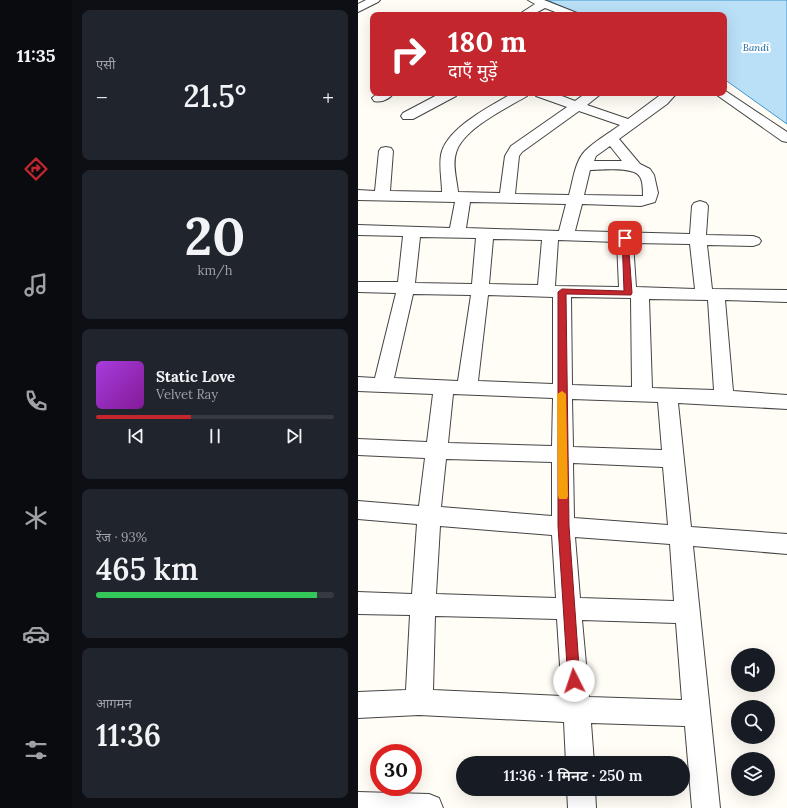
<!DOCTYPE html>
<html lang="hi">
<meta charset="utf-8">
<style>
:root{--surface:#171b24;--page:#20242c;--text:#f1f3f6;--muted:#9ea1a6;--line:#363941;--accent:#c4262e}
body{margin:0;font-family:Lora,"Noto Sans Devanagari",serif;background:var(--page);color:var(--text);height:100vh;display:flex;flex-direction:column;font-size:15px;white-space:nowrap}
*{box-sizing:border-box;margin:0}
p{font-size:13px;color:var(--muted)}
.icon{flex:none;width:22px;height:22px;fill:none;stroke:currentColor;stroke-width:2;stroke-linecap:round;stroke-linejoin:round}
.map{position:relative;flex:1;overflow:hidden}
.details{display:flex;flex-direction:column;gap:10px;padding:10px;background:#0d0f14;width:286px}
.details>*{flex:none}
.banner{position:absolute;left:12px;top:12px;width:357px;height:84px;border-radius:8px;box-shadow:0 4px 16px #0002;background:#c4262e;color:#fff;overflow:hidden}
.tools{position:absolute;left:373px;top:648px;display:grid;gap:8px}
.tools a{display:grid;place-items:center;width:44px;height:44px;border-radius:50%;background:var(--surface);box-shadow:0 4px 16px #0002;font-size:20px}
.speed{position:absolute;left:12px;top:744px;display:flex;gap:8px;font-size:20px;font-weight:700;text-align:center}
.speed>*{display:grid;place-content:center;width:52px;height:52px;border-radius:50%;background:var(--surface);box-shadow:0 4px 16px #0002;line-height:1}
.speed .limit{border:6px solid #d22;background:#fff;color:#111}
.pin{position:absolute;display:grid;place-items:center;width:34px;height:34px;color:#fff;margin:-17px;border-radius:8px;box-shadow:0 2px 6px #0006}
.me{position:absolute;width:44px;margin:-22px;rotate:356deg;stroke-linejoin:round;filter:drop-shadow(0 0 3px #0008)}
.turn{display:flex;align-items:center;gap:14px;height:84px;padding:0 12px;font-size:18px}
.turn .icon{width:52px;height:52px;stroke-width:2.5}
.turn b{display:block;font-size:28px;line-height:34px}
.big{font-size:30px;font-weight:600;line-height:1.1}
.details .card{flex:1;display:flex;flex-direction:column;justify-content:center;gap:6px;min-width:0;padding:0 14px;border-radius:8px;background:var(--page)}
.details .dial{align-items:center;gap:0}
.dial b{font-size:52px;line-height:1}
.song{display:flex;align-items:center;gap:12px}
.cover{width:48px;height:48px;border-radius:6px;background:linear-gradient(135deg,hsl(280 70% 55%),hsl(290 70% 35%))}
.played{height:4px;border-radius:2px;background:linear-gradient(90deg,var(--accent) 40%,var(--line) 40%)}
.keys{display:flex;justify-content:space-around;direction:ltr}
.heat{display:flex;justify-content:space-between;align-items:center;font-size:22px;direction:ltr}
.charge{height:6px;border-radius:3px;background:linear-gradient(90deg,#34c759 93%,var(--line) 0)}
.trip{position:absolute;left:98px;top:756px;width:234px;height:40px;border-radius:20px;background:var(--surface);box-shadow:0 4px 16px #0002;font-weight:600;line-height:40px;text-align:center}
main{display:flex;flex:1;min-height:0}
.dock{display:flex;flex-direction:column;width:72px;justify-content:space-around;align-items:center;background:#090b0e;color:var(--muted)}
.dock .icon{width:28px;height:28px}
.dock .selected{color:var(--accent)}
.dock b{font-size:18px;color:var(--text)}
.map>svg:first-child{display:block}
.water{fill:#b9e0f7;stroke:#3f96cf}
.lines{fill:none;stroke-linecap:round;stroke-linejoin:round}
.minor-casing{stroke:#444;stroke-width:2}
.minor{fill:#fff;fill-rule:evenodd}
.route{fill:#c4262e;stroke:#7f191e}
.slow{fill:#f59e0b}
.labels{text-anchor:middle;stroke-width:4;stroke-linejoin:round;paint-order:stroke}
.far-water-label{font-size:10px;font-style:italic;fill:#1768a6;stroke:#fff}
</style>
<main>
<nav class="dock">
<b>11:35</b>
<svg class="icon selected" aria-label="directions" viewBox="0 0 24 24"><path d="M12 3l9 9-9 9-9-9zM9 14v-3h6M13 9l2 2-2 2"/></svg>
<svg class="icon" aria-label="music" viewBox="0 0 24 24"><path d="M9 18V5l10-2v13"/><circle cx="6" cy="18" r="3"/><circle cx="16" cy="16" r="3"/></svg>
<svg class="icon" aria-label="phone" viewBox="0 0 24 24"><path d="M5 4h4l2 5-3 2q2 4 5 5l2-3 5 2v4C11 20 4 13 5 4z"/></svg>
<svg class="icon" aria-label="climate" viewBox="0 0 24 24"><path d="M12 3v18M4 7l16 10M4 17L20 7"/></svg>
<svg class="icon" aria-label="car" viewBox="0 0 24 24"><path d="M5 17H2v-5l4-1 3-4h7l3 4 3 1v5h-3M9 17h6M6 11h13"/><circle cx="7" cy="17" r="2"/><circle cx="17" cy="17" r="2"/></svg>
<svg class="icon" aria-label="filters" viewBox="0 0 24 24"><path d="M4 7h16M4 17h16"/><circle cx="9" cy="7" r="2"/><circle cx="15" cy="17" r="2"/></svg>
</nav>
<section class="details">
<div class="card"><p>एसी</p>
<div class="heat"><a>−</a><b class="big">21.5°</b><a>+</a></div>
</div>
<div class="card dial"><b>20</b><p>km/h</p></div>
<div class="card">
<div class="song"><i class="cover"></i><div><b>Static Love</b><p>Velvet Ray</p></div></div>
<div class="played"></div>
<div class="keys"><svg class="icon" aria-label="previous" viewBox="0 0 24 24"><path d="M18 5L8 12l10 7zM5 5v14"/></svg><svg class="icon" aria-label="pause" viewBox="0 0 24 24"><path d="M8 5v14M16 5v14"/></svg><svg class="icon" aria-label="next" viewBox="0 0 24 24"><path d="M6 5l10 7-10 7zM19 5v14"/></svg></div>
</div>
<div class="card"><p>रेंज · 93%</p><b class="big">465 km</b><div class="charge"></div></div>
<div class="card"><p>आगमन</p><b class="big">11:36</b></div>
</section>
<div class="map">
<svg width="429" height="808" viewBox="0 0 429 808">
<rect width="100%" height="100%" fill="#fffdf5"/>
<path class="water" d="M189 0H429V124L366 79V15H224Z"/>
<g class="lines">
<defs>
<path id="minor" d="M8 0H22L20 2 0 12V4Z
M170 0H186L219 13 221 15H205L187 8 174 15H160L177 4Z
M366 90 429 132V142L424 141 356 93H366Z
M20 93H36C31 99 24 103 16 101L14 98Z
M83 93H100L98 96 55 119H45L43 116 45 113Z
M155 93H171L169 96C149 108 104 129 98 153 94 165 99 180 100 192L142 193 147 156 153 146 209 107 178 96 176 93H196L217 101 228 93H244L229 105 270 119 305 93H319L309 104 261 139 282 164 292 169 296 175 300 193 297 202 283 206 224 204 217 231 332 234 334 206 336 203 342 201 348 203 350 206 348 235 395 236 401 238 403 241 401 244 395 246 349 245 354 289 429 290V302L367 300 375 391 429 395V409L320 403 333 527 429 534V554L335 546 362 808H334L327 726 233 723 236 763H208L206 722 61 715 0 718V692L48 690 52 615 0 614V592L54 594 59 524 0 519V501L61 506 67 458 0 455V439L69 442 75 394 0 391V377L17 378 38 293 0 292V282H40L45 236 0 235V225L92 228 97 202 0 200V190L17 191 21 151 23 148 28 147 33 148 35 151 32 191 84 192C84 180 81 167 83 155 88 128 133 106 155 93ZM221 111 262 125C250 134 237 141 227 151 217 161 215 181 211 195L157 194 161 156 164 152ZM252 146 264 161H236L238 156ZM232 170C243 170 277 166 282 177 285 181 285 191 285 196L226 195ZM112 202 208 204 201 231 108 228ZM62 237 118 238 114 284 57 283ZM135 239 184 240 180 285 131 284ZM200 240 259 242 261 287 197 286ZM275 243 332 244 337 289 278 287ZM55 294 113 295 100 381 36 378ZM130 295 195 297V384L120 381ZM213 297 273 298 274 387 214 385ZM291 299 350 300 356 390 294 388ZM95 394 195 398 194 446 90 443ZM214 399 300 402 304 450 215 447ZM88 459 194 462V516L83 507ZM215 463 305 467 310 525 216 518ZM82 526 194 535 198 598 78 594ZM217 537 312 544 316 601 222 598ZM77 616 199 619 204 696 75 690ZM224 620 318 623 324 700 231 697Z
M209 789H237L238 808H210Z
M0 792 71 794 81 798 85 808H0Z"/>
</defs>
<use href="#minor" class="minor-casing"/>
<use href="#minor" class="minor"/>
</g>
<path class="route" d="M264 236H267L270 238 274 293 273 295 208 294 211 526 222 681 220 685 216 687 212 685 210 681 200 526V292L204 289 266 291Z"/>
<path class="slow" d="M204 391 208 394 210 496 209 499H201L200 496 199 394Z"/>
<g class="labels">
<g class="far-water-label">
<text x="398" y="51">Bandi</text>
</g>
</g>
</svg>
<div class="tools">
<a><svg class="icon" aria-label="sound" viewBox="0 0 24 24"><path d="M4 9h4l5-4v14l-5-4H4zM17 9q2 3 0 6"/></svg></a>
<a><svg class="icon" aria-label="search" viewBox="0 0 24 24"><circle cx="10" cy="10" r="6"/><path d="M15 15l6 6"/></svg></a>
<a><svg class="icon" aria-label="layers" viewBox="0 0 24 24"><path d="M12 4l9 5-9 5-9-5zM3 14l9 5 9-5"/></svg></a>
</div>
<div class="speed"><div class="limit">30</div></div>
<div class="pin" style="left:267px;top:238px;background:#d93025"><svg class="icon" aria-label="arrive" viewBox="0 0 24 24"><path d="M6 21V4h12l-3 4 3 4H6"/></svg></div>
<svg class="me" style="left:216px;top:681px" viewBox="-20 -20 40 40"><circle r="19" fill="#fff"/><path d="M0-13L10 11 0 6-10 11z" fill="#c4262e"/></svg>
<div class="trip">11:36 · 1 मिनट · 250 m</div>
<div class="banner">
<div class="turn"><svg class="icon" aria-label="right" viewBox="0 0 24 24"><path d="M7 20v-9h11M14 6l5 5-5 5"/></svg><div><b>180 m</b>दाएँ मुड़ें</div></div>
</div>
</div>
</main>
